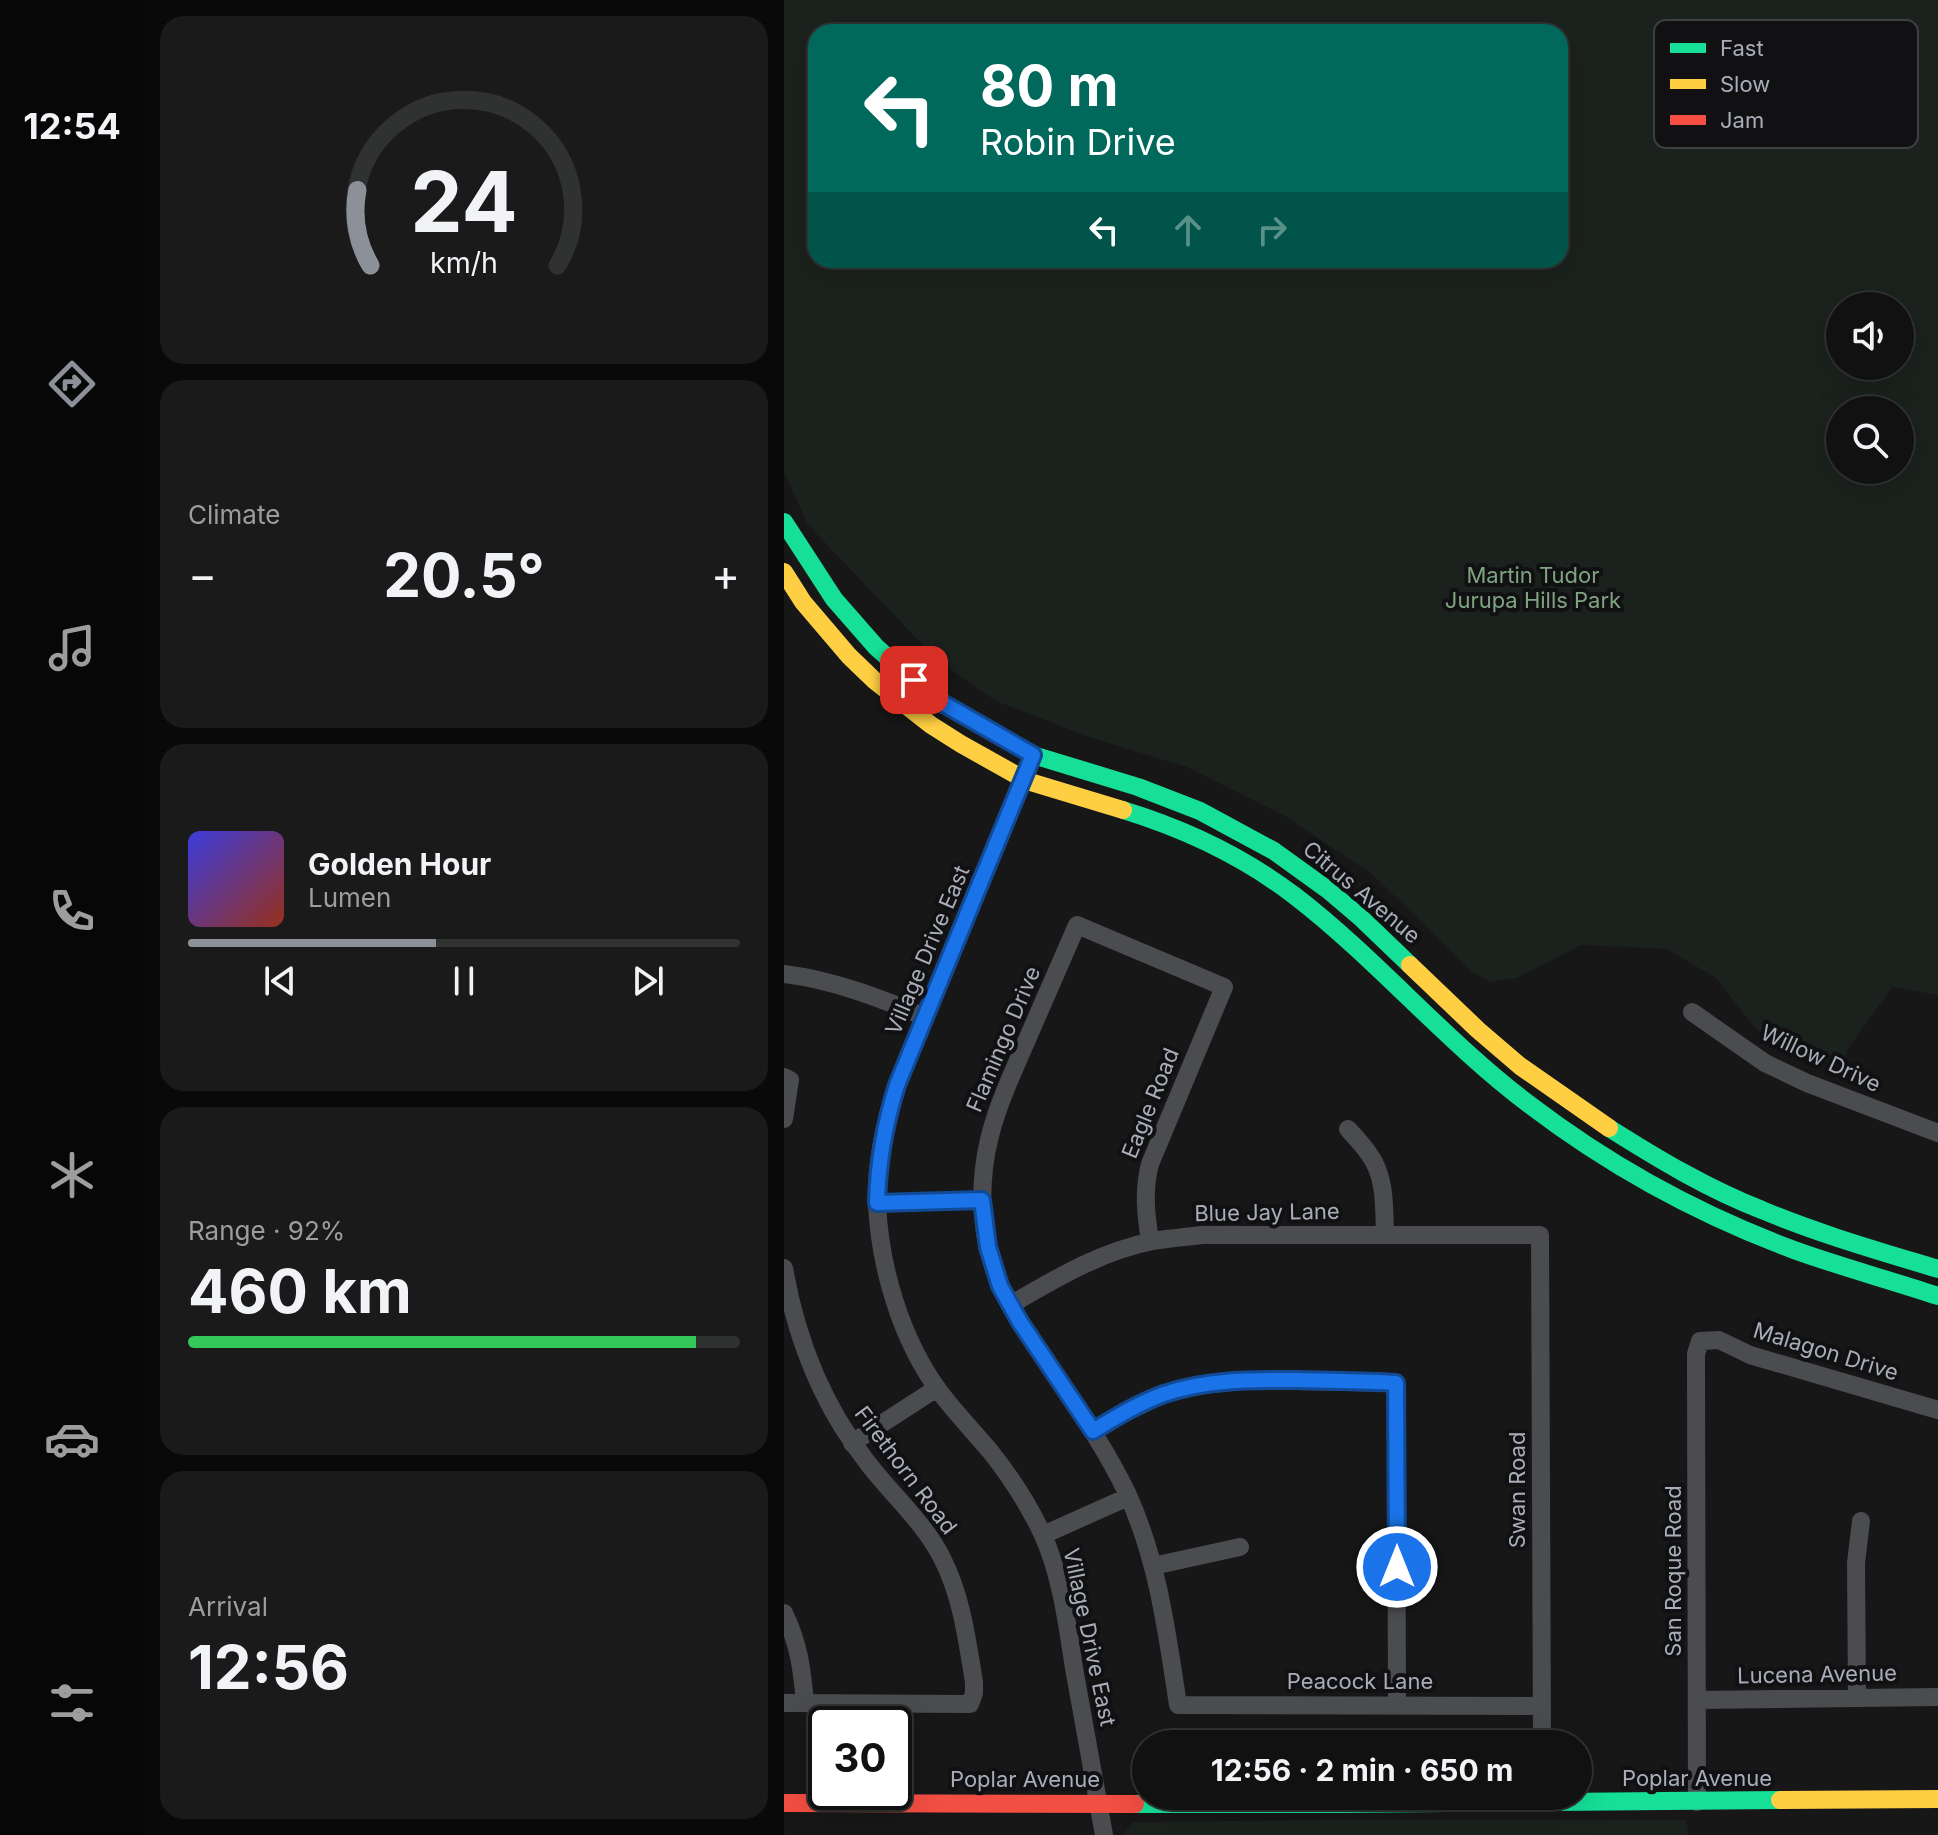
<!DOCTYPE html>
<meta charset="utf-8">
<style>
:root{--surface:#111;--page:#1a1a1a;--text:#f1f3f6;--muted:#9c9d9f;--line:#303131;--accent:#8c9099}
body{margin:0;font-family:Inter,sans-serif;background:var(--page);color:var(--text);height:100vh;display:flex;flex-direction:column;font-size:30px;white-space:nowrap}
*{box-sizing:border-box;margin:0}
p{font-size:26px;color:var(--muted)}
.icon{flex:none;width:44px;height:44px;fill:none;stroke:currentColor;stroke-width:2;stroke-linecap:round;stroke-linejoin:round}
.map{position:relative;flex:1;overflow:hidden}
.details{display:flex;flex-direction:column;gap:16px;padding:16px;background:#090909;width:640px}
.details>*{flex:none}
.hud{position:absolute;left:24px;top:24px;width:760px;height:244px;border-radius:24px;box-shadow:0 8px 32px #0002,0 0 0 2px var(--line);background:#00695c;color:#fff;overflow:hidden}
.tools{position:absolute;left:1042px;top:292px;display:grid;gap:16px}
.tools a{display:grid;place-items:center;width:88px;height:88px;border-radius:50%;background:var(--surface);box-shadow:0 8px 32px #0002,0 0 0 2px var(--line);font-size:40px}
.speed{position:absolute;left:24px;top:1706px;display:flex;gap:16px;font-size:40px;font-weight:700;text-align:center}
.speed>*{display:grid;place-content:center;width:104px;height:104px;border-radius:50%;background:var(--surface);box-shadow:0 8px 32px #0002,0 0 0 2px var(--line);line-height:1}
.speed .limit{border:4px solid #111;border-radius:12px;background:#fff;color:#111}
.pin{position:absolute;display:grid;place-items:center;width:68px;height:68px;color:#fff;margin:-34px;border-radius:16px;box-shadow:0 4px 12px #0006}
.me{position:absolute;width:88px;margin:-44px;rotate:0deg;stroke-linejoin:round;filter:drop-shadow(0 0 6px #0008)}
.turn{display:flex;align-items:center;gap:28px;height:168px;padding:0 40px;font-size:36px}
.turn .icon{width:104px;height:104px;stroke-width:2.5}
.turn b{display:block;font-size:56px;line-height:68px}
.lanes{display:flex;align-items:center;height:76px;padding:0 40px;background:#0003;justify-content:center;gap:40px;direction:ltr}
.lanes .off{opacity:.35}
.big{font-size:60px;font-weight:700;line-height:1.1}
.details .tile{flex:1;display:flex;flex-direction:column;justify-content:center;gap:12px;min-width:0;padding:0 28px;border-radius:24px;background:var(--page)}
.details .dial{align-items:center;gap:0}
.dial svg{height:208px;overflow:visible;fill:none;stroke:var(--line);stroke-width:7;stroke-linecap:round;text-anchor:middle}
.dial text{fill:var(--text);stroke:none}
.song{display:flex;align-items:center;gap:24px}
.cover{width:96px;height:96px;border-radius:12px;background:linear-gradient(135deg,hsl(240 70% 55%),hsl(10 70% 35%))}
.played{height:8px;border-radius:4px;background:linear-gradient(90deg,var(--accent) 45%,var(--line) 45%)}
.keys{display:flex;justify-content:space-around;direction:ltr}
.heat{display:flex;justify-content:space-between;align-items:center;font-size:44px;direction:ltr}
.charge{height:12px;border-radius:6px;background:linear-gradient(90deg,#34c759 92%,var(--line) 0)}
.trip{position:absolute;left:348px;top:1730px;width:460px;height:80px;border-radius:40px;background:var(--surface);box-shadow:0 8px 32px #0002,0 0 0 2px var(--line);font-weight:700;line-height:80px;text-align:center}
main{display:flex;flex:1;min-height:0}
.menu{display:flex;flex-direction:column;width:144px;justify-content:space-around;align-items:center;background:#070707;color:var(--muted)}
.menu .icon{width:56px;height:56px}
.menu .current{color:var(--accent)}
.menu b{font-size:36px;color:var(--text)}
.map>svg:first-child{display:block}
.green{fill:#1b211c;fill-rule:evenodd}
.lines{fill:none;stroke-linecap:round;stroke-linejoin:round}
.street{stroke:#4b4c50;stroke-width:18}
.fast{stroke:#16e098;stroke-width:18}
.slow{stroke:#ffcf43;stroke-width:18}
.jam{stroke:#f24e42;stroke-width:18}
.route-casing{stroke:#114b97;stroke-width:20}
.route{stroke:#1a73e8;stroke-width:14}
.labels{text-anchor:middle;stroke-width:8;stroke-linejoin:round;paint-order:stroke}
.park-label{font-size:22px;fill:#7fa381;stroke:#111113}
.street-label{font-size:22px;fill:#a8adb8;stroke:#111113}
.key{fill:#111113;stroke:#3e4045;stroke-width:2}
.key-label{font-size:22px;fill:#a8adb8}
</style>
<main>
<nav class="menu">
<b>12:54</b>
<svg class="icon current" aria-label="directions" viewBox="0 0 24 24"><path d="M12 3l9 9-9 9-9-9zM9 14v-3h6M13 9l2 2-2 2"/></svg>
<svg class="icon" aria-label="music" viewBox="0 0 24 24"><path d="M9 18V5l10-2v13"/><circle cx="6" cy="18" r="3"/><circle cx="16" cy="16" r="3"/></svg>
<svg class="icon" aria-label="phone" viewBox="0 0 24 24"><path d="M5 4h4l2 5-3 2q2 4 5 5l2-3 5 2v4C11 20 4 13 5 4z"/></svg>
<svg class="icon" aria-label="climate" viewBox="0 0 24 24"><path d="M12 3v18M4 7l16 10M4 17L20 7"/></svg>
<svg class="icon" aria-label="car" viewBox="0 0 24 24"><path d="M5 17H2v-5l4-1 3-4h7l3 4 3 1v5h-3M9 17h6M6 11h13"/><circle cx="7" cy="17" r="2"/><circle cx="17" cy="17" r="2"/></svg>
<svg class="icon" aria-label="filters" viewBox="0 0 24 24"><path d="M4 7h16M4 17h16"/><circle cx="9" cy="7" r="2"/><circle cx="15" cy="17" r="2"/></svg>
</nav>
<section class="details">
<div class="tile dial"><svg viewBox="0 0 100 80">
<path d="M14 69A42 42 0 1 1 86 69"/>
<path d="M14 69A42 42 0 0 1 9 40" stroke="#8c9099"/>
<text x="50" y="56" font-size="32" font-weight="700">24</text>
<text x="50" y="72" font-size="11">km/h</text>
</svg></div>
<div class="tile"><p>Climate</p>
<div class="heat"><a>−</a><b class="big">20.5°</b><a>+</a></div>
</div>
<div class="tile">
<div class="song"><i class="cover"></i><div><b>Golden Hour</b><p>Lumen</p></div></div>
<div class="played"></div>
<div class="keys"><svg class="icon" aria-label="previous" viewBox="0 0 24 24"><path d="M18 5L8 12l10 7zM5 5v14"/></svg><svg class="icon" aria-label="pause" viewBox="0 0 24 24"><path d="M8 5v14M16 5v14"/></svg><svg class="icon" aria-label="next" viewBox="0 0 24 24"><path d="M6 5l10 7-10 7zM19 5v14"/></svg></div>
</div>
<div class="tile"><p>Range · 92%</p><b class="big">460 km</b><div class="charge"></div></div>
<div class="tile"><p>Arrival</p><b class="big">12:56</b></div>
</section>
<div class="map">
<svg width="1154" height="1835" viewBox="0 0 1154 1835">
<rect width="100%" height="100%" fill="#171717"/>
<path class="green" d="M0 0H1154V995L1108 987 1064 1049 1059 1069 996 1044 970 1027 932 978 883 949 797 945 733 978 707 982 689 973 589 875 501 816 403 767 305 737 212 701 154 661 24 525 0 472ZM32 32H776V260H32ZM1056 306H1116V366H1056ZM1056 410H1116V470H1056Z
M543 1820H902L905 1835H338L350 1822Z"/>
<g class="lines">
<path class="street" d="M244 769 113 1085C101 1122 91 1165 93 1204 96 1268 117 1339 155 1391 171 1412 189 1431 206 1451 226 1476 244 1504 258 1533 277 1574 283 1623 290 1668 300 1724 310 1779 320 1835
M0 974C49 980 96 998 141 1017
M908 1012 981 1063 1023 1083 1154 1133
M0 1077 6 1080 0 1119
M564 1129C571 1137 579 1145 585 1154 602 1177 600 1207 601 1235
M93 1203 198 1200
M366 1241C362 1215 359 1191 366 1164L440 987 293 925C276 964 259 1003 242 1042 224 1083 205 1123 200 1168 196 1204 199 1241 212 1275 223 1306 243 1332 261 1359 290 1403 320 1445 343 1493 374 1560 383 1633 394 1705L758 1706
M0 1268C12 1338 39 1406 83 1462 107 1494 140 1522 158 1558 178 1597 183 1640 190 1682V1693L186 1704 0 1703
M226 1305C271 1279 317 1251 369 1241 385 1238 402 1237 419 1235H756L758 1744
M309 1431 342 1412 382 1393 419 1385 468 1380 612 1383 613 1706
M68 1443 153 1388
M259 1535 344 1497
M369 1566 456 1547
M0 1613C15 1644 18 1669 21 1703
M1073 1698 1072 1563 1077 1521
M914 1700 1154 1697
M913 1802 912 1369V1354L916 1341 935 1340 966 1355 1154 1410"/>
<path class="fast" d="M0 522 50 599 92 647 148 697 249 755 354 787 416 811 490 851 544 890 577 918 626 965
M339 810C401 829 460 857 511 896 594 960 662 1042 746 1105 826 1166 916 1215 1010 1250 1057 1267 1106 1280 1154 1296
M825 1128C874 1159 924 1189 978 1210 1035 1234 1095 1251 1154 1269
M351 1804H555L996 1800"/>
<path class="slow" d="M0 572 19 602 65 656 91 681 147 725 177 744 243 781 339 810
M626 965 694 1030 736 1066 825 1128
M996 1800 1154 1799"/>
<path class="jam" d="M0 1803 351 1804"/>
</g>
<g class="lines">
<defs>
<path id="route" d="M130 680 148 697 249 755 113 1085C101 1123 94 1162 93 1203L198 1200 204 1247 216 1286 236 1322 309 1431C332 1417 355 1403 380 1394 423 1379 469 1380 514 1380 547 1381 580 1381 612 1383L613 1567"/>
</defs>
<use href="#route" class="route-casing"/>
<use href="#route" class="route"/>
</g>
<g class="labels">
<g class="park-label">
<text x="749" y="583">Martin Tudor<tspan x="749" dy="25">Jurupa Hills Park</tspan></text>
</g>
<g class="street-label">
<text transform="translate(578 892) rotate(40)" y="8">Citrus Avenue</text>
<text transform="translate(143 950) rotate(-67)" y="8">Village Drive East</text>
<text transform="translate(219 1039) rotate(-67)" y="8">Flamingo Drive</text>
<text transform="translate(1037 1058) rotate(25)" y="8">Willow Drive</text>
<text transform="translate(366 1103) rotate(-68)" y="8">Eagle Road</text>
<text transform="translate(483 1212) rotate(-1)" y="8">Blue Jay Lane</text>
<text transform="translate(1042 1351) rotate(17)" y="8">Malagon Drive</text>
<text transform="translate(122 1470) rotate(53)" y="8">Firethorn Road</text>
<text transform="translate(733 1490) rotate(-90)" y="8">Swan Road</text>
<text transform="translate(889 1571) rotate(-90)" y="8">San Roque Road</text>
<text transform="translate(306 1637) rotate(78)" y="8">Village Drive East</text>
<text transform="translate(1033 1674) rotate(-1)" y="8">Lucena Avenue</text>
<text x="576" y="1689">Peacock Lane</text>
<text x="913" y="1786">Poplar Avenue</text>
<text x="241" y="1787">Poplar Avenue</text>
</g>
</g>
<rect x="870" y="20" width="264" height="128" rx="12" class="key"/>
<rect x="886" y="43" width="36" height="10" fill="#16e098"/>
<rect x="886" y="79" width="36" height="10" fill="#ffcf43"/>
<rect x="886" y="115" width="36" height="10" fill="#f24e42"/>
<g class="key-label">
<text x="936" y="56">Fast</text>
<text x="936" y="92">Slow</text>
<text x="936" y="128">Jam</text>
</g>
</svg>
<div class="tools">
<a><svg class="icon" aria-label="sound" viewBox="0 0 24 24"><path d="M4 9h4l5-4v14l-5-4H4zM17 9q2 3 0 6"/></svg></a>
<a><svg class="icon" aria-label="search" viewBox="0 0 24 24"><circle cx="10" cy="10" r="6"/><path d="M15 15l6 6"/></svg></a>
</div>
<div class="speed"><div class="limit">30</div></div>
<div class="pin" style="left:130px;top:680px;background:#d93025"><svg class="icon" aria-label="arrive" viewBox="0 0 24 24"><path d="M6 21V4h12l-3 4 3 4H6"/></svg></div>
<svg class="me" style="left:613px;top:1567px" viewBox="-20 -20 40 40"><circle r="17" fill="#1a73e8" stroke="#fff" stroke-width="3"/><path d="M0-11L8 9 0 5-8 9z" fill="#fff"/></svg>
<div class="trip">12:56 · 2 min · 650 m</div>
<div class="hud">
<div class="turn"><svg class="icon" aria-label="left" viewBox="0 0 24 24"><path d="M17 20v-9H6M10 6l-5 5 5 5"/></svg><div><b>80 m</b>Robin Drive</div></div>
<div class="lanes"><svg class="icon" aria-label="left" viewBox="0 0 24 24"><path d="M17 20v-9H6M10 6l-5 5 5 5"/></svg><svg class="icon off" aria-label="ahead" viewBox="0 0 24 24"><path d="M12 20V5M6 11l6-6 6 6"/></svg><svg class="icon off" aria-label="right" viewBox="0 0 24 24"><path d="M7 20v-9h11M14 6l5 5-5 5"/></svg></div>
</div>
</div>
</main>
